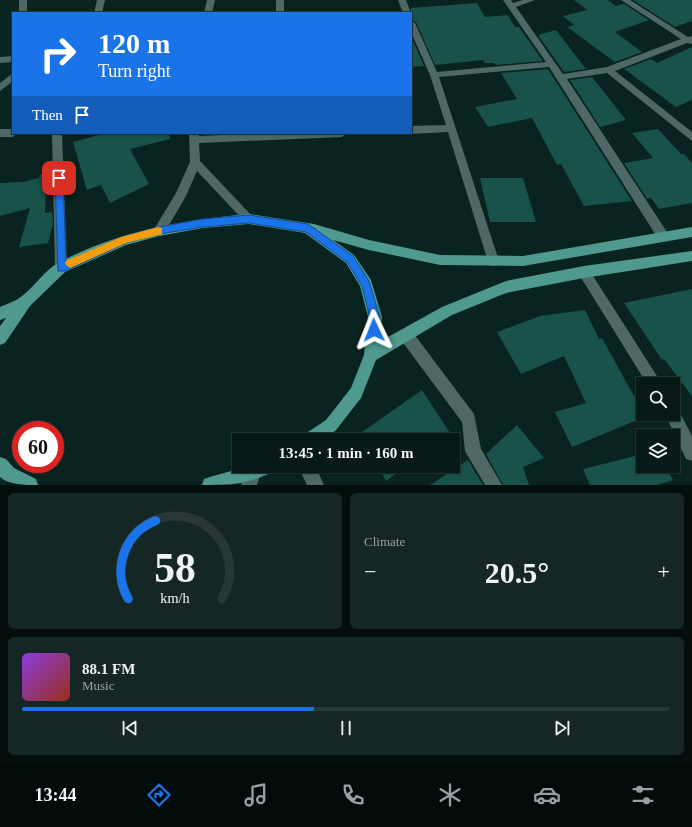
<!DOCTYPE html>
<meta charset="utf-8">
<style>
:root{--surface:#071a18;--page:#152725;--text:#f1f3f6;--muted:#98a1a2;--line:#283837;--accent:#1a73e8}
body{margin:0;font-family:"Times New Roman",serif;background:var(--page);color:var(--text);height:100vh;display:flex;flex-direction:column;font-size:15px;white-space:nowrap}
*{box-sizing:border-box;margin:0}
p{font-size:13px;color:var(--muted)}
.icon{flex:none;width:22px;height:22px;fill:none;stroke:currentColor;stroke-width:2;stroke-linecap:round;stroke-linejoin:round}
.map{position:relative;height:485px;overflow:hidden}
.panel{display:flex;flex-direction:column;gap:8px;padding:8px;background:#040e0d;flex:1}
.panel>*{flex:none}
.banner{position:absolute;left:12px;top:12px;width:400px;height:122px;border-radius:0px;box-shadow:0 1px 3px #0004,0 0 0 1px var(--line);background:#1a73e8;color:#fff;overflow:hidden}
.fabs{position:absolute;left:636px;top:377px;display:grid;gap:8px}
.fabs a{display:grid;place-items:center;width:44px;height:44px;border-radius:0px;background:var(--surface);box-shadow:0 1px 3px #0004,0 0 0 1px var(--line);font-size:20px}
.speed{position:absolute;left:12px;top:421px;display:flex;gap:8px;font-size:20px;font-weight:700;text-align:center}
.speed>*{display:grid;place-content:center;width:52px;height:52px;border-radius:50%;background:var(--surface);box-shadow:0 1px 3px #0004,0 0 0 1px var(--line);line-height:1}
.speed .limit{border:6px solid #d22;background:#fff;color:#111}
.pin{position:absolute;display:grid;place-items:center;width:34px;height:34px;color:#fff;margin:-17px;border-radius:8px;box-shadow:0 2px 6px #0006}
.me{position:absolute;width:44px;margin:-22px;rotate:358deg;stroke-linejoin:round;filter:drop-shadow(0 0 3px #0008)}
.turn{display:flex;align-items:center;gap:14px;height:84px;padding:0 20px;font-size:18px}
.turn .icon{width:52px;height:52px;stroke-width:2.5}
.turn b{display:block;font-size:28px;line-height:34px}
.then{display:flex;align-items:center;height:38px;padding:0 20px;background:#0003;gap:8px;font-size:15px}
.big{font-size:30px;font-weight:700;line-height:1.1}
.panel .card{flex:1;display:flex;flex-direction:column;justify-content:center;gap:6px;min-width:0;padding:0 14px;border-radius:6px;background:var(--page)}
.panel .dial{align-items:center;gap:0}
.dial svg{height:104px;overflow:visible;fill:none;stroke:var(--line);stroke-width:7;stroke-linecap:round;text-anchor:middle}
.dial text{fill:var(--text);stroke:none}
.song{display:flex;align-items:center;gap:12px}
.cover{width:48px;height:48px;border-radius:6px;background:linear-gradient(135deg,hsl(270 70% 55%),hsl(10 70% 35%))}
.played{height:4px;border-radius:2px;background:linear-gradient(90deg,var(--accent) 45%,var(--line) 45%)}
.keys{display:flex;justify-content:space-around;direction:ltr}
.heat{display:flex;justify-content:space-between;align-items:center;font-size:22px;direction:ltr}
.panel .tiles{flex:1;display:grid;gap:8px;grid-template-columns:1fr 1fr}
.card:last-child{grid-column:span 2}
.trip{position:absolute;left:232px;top:433px;width:228px;height:40px;border-radius:0px;background:var(--surface);box-shadow:0 1px 3px #0004,0 0 0 1px var(--line);font-weight:700;line-height:40px;text-align:center}
.tabs{display:flex;height:64px;justify-content:space-around;align-items:center;background:#030a0a;color:var(--muted)}
.tabs .icon{width:28px;height:28px}
.tabs .active{color:var(--accent)}
.tabs b{font-size:18px;color:var(--text)}
.map>svg:first-child{display:block}
.building{fill:#18524a}
.lines{fill:none;stroke-linecap:round;stroke-linejoin:round}
.minor{fill:#4e6965;fill-rule:evenodd}
.major{fill:#4f998f;fill-rule:evenodd}
.route{fill:#1a73e8;stroke:#114b97}
.slow{fill:#f59e0b}
</style>
<div class="map">
<svg width="692" height="485" viewBox="0 0 692 485">
<rect width="100%" height="100%" fill="#092320"/>
<path class="building" d="M574 0H608L616 6 624 4 649 20 615 32 642 52 615 62 567 27 574 25 563 16 587 10Z
M633 0H692V21L675 27Z
M477 3 485 17 508 15 515 27H519L543 61 496 65 494 63H485L483 60 435 65 416 22 411 20V8Z
M556 30 586 69 564 72 538 35Z
M411 36 424 66 411 67Z
M692 47V100L676 107 624 69 651 59 657 63Z
M548 69 632 201 584 206 561 164 557 165 532 118 488 127 475 107 517 99 501 73Z
M592 77 626 120 600 127 570 80Z
M658 129 681 154H684L692 163V203L659 209 651 198 647 199 624 163 653 158 632 133Z
M106 133H169L170 139 130 149 149 184 110 203 101 185 87 190 73 142Z
M40 174 46 175 45 213 52 212 53 224 48 243 19 247 30 208 0 216V183L23 182 39 178Z
M480 178H523L536 222H490Z
M692 289V396L664 359 662 360 624 303Z
M585 310 599 339 602 338 630 389 643 410V414L647 416 572 447 555 412 586 403 564 356 521 374 497 332 540 316Z
M422 390 450 433 441 440H363L359 434Z
M517 425 544 458 523 467 529 485H503L486 454Z
M643 454V466H666L673 480 657 485H590L583 469Z
M468 460 483 485H430Z
M378 466H406L386 481Z"/>
<g class="lines">
<path class="minor" d="M19 0H27V13H19Z
M97 0H105L102 13H94Z
M207 0H215L212 13H204Z
M276 0H284V13H276Z
M398 0H406L411 13H403Z
M503 0H511L513 3 523 0H535L516 7 563 74 607 67 681 39 621 0H630L688 37 692 36V44L687 43 615 71 692 132V141L607 73 567 79 667 232 669 236 667 240 663 241 659 240 549 67 439 77 499 261 497 265 493 266 489 265 448 132 411 134 409 133H411V126L446 125 430 75 411 32V21L415 23 437 72 546 62Z
M13 56V62L0 63V57Z
M13 73V81L0 91V83Z
M0 129H13V133H18L13 137H0Z
M52 133H62L67 268 65 272 61 274 57 272 55 268Z
M189 133H199V136L265 133H347L342 137 199 143 200 161 255 219 253 222 249 224 245 222 197 171 185 198 163 235 159 236 155 235 153 231 176 193 190 162Z
M584 266 588 268 662 384H647L580 276 578 272 580 268Z
M406 328 411 330 474 414 481 449 502 485H485L465 451 462 422 401 340 399 335 401 330Z
M673 406 678 409 692 436V461L686 459 665 414H673Z
M250 466 259 467 261 473 257 485H241L247 467Z
M298 466H315L324 485H307Z"/>
<path class="major" d="M249 214 314 224 369 240 440 255 523 256 692 227V237L523 266 440 265 369 250 333 240 354 255 371 280 382 317 379 342 442 307 506 281 584 266 692 251V261L584 278 506 293 452 315 376 360 361 398 336 430 324 440H303L305 434 326 420 351 388 364 355 368 317 360 286 346 263 305 233 249 224 203 228 159 236 126 245 65 272 30 306 5 343 0 345V326L6 318 0 320V307C7 304 16 301 22 296 34 287 44 271 58 263 118 231 182 220 249 214Z
M0 457 6 459 14 468 36 479 38 485C25 485 9 485 0 477Z
M249 466H275L273 472C244 485 233 485 202 485L204 479 210 477Z"/>
</g>
<path class="route" d="M59 175 63 178 66 262 124 236 159 227 203 219 249 215 308 224 353 256 369 281 380 318 377 334 374 335 370 334 369 330 370 318 362 286 347 262 306 232 249 223 203 227 159 234 126 243 65 271H58L55 178Z"/>
<path class="slow" d="M158 227 162 228V234L126 243 70 268 65 264 66 261 121 237Z"/>
</svg>
<div class="fabs">
<a><svg class="icon" aria-label="search" viewBox="0 0 24 24"><circle cx="10" cy="10" r="6"/><path d="M15 15l6 6"/></svg></a>
<a><svg class="icon" aria-label="layers" viewBox="0 0 24 24"><path d="M12 4l9 5-9 5-9-5zM3 14l9 5 9-5"/></svg></a>
</div>
<div class="speed"><div class="limit">60</div></div>
<div class="pin" style="left:59px;top:178px;background:#d93025"><svg class="icon" aria-label="arrive" viewBox="0 0 24 24"><path d="M6 21V4h12l-3 4 3 4H6"/></svg></div>
<svg class="me" style="left:374px;top:330px" viewBox="-20 -20 40 40"><path d="M0-17L14 15 0 8-14 15z" fill="#1a73e8" stroke="#fff" stroke-width="4"/></svg>
<div class="trip">13:45 · 1 min · 160 m</div>
<div class="banner">
<div class="turn"><svg class="icon" aria-label="right" viewBox="0 0 24 24"><path d="M7 20v-9h11M14 6l5 5-5 5"/></svg><div><b>120 m</b>Turn right</div></div>
<div class="then">Then<svg class="icon" aria-label="arrive" viewBox="0 0 24 24"><path d="M6 21V4h12l-3 4 3 4H6"/></svg></div>
</div>
</div>
<section class="panel">
<div class="tiles">
<div class="card dial"><svg viewBox="0 0 100 80">
<path d="M14 69A42 42 0 1 1 86 69"/>
<path d="M14 69A42 42 0 0 1 35 9" stroke="#1a73e8"/>
<text x="50" y="56" font-size="32" font-weight="700">58</text>
<text x="50" y="72" font-size="11">km/h</text>
</svg></div>
<div class="card"><p>Climate</p>
<div class="heat"><a>−</a><b class="big">20.5°</b><a>+</a></div>
</div>
<div class="card">
<div class="song"><i class="cover"></i><div><b>88.1 FM</b><p>Music</p></div></div>
<div class="played"></div>
<div class="keys"><svg class="icon" aria-label="previous" viewBox="0 0 24 24"><path d="M18 5L8 12l10 7zM5 5v14"/></svg><svg class="icon" aria-label="pause" viewBox="0 0 24 24"><path d="M8 5v14M16 5v14"/></svg><svg class="icon" aria-label="next" viewBox="0 0 24 24"><path d="M6 5l10 7-10 7zM19 5v14"/></svg></div>
</div>
</div>
</section>
<nav class="tabs">
<b>13:44</b>
<svg class="icon active" aria-label="directions" viewBox="0 0 24 24"><path d="M12 3l9 9-9 9-9-9zM9 14v-3h6M13 9l2 2-2 2"/></svg>
<svg class="icon" aria-label="music" viewBox="0 0 24 24"><path d="M9 18V5l10-2v13"/><circle cx="6" cy="18" r="3"/><circle cx="16" cy="16" r="3"/></svg>
<svg class="icon" aria-label="phone" viewBox="0 0 24 24"><path d="M5 4h4l2 5-3 2q2 4 5 5l2-3 5 2v4C11 20 4 13 5 4z"/></svg>
<svg class="icon" aria-label="climate" viewBox="0 0 24 24"><path d="M12 3v18M4 7l16 10M4 17L20 7"/></svg>
<svg class="icon" aria-label="car" viewBox="0 0 24 24"><path d="M5 17H2v-5l4-1 3-4h7l3 4 3 1v5h-3M9 17h6M6 11h13"/><circle cx="7" cy="17" r="2"/><circle cx="17" cy="17" r="2"/></svg>
<svg class="icon" aria-label="filters" viewBox="0 0 24 24"><path d="M4 7h16M4 17h16"/><circle cx="9" cy="7" r="2"/><circle cx="15" cy="17" r="2"/></svg>
</nav>
